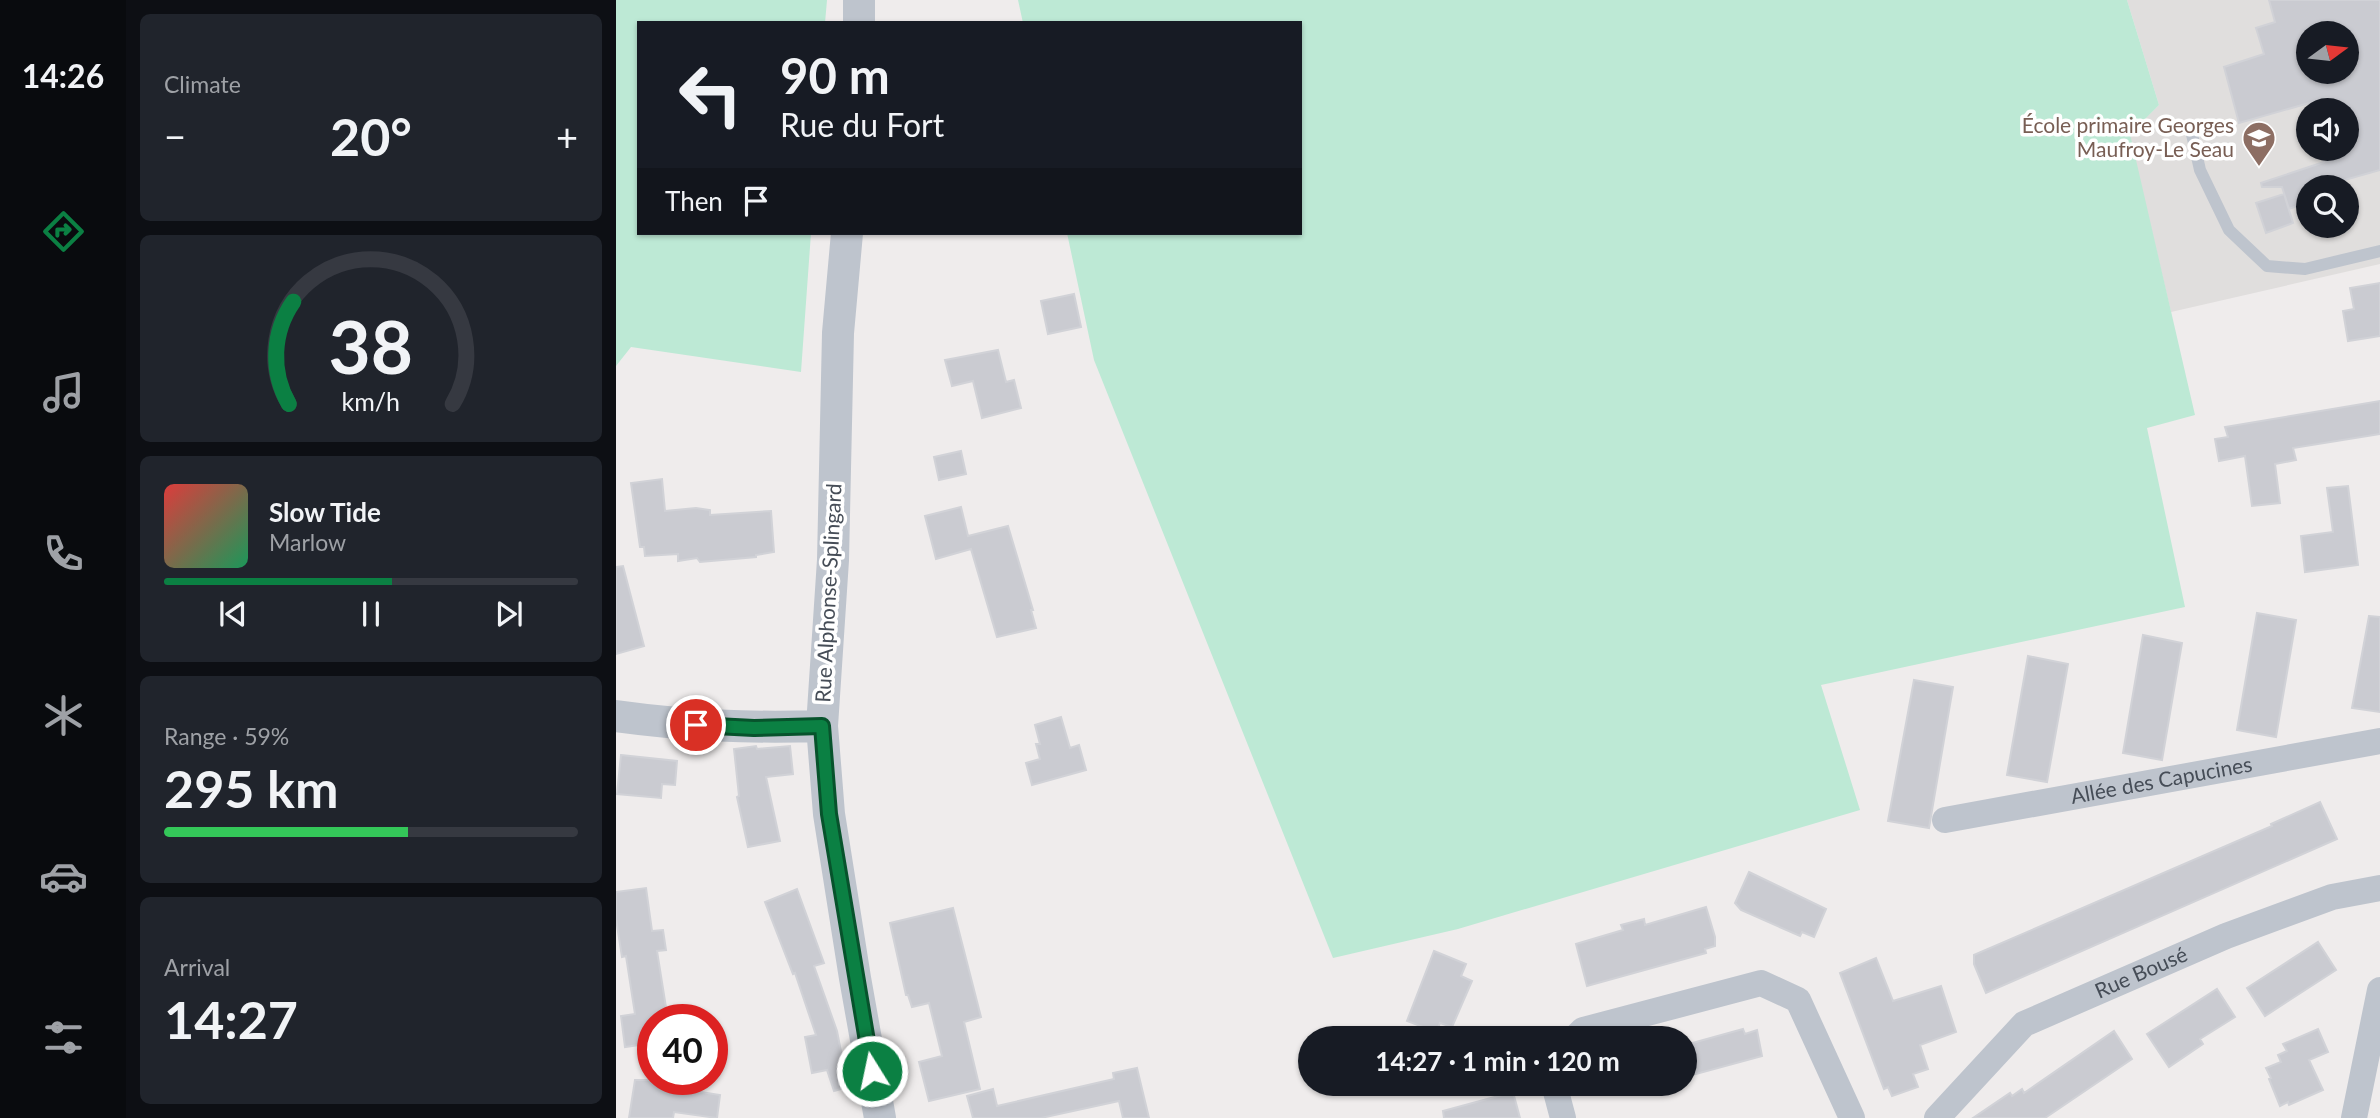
<!DOCTYPE html>
<meta charset="utf-8">
<style>
:root{--surface:#171b24;--page:#20242c;--text:#f1f3f6;--muted:#9ea1a6;--line:#363941;--accent:#0b8043}
body{margin:0;font-family:Lato,sans-serif;background:var(--page);color:var(--text);height:100vh;display:flex;flex-direction:column;font-size:26px;white-space:nowrap}
*{box-sizing:border-box;margin:0}
p{font-size:23px;color:var(--muted)}
.icon{flex:none;width:38px;height:38px;fill:none;stroke:currentColor;stroke-width:2;stroke-linecap:round;stroke-linejoin:round}
.map{position:relative;flex:1;overflow:hidden}
.drawer{display:flex;flex-direction:column;gap:14px;padding:14px;background:#0d0f14;width:490px}
.drawer>*{flex:none}
.top-card{position:absolute;left:21px;top:21px;width:665px;height:214px;border-radius:0px;box-shadow:0 2px 5px #0004;background:#171b24;color:var(--text);overflow:hidden}
.needle{width:46px;rotate:75deg}
.controls{position:absolute;left:1680px;top:21px;display:grid;gap:14px}
.controls a{display:grid;place-items:center;width:63px;height:63px;border-radius:50%;background:var(--surface);box-shadow:0 2px 5px #0004;font-size:35px}
.speed{position:absolute;left:21px;top:1004px;display:flex;gap:14px;font-size:35px;font-weight:700;text-align:center}
.speed>*{display:grid;place-content:center;width:91px;height:91px;border-radius:50%;background:var(--surface);box-shadow:0 2px 5px #0004;line-height:1}
.speed .limit{border:10px solid #d22;background:#fff;color:#111}
.pin{position:absolute;display:grid;place-items:center;width:60px;height:60px;color:#fff;margin:-30px;border:4px solid #fff;border-radius:50%;box-shadow:0 2px 7px #0007}
.me{position:absolute;width:77px;margin:-38px;rotate:350deg;stroke-linejoin:round;filter:drop-shadow(0 0 5px #0008)}
.turn{display:flex;align-items:center;gap:24px;height:147px;padding:0 28px;font-size:32px}
.turn .icon{width:91px;height:91px;stroke-width:2.5}
.turn b{display:block;font-size:49px;line-height:60px}
.then{display:flex;align-items:center;height:66px;padding:0 28px;background:#0003;gap:14px;font-size:26px}
.big{font-size:52px;font-weight:700;line-height:1.1}
.drawer .tile{flex:1;display:flex;flex-direction:column;justify-content:center;gap:10px;min-width:0;padding:0 24px;border-radius:10px;background:var(--page)}
.drawer .dial{align-items:center;gap:0}
.dial svg{height:182px;overflow:visible;fill:none;stroke:var(--line);stroke-width:7;stroke-linecap:round;text-anchor:middle}
.dial text{fill:var(--text);stroke:none}
.song{display:flex;align-items:center;gap:21px}
.cover{width:84px;height:84px;border-radius:10px;background:linear-gradient(135deg,hsl(0 70% 55%),hsl(150 70% 35%))}
.played{height:7px;border-radius:4px;background:linear-gradient(90deg,var(--accent) 55%,var(--line) 55%)}
.keys{display:flex;justify-content:space-around;direction:ltr}
.heat{display:flex;justify-content:space-between;align-items:center;font-size:38px;direction:ltr}
.charge{height:10px;border-radius:5px;background:linear-gradient(90deg,#34c759 59%,var(--line) 0)}
.trip{position:absolute;left:682px;top:1026px;width:399px;height:70px;border-radius:35px;background:var(--surface);box-shadow:0 2px 5px #0004;font-weight:700;line-height:70px;text-align:center}
main{display:flex;flex:1;min-height:0}
.dock{display:flex;flex-direction:column;width:126px;justify-content:space-around;align-items:center;background:#090b0e;color:var(--muted)}
.dock .icon{width:49px;height:49px}
.dock .selected{color:var(--accent)}
.dock b{font-size:32px;color:var(--text)}
.map>svg:first-child{display:block}
.education{fill:#e0dedd;fill-rule:evenodd}
.green{fill:#bde9d5}
.building{fill:#cacbd1;stroke:#d1d2d7;stroke-width:2;fill-rule:evenodd}
.lines{fill:none;stroke-linecap:round;stroke-linejoin:round}
.service{stroke:#bec4cd;stroke-width:12}
.minor{stroke:#bec4cd;stroke-width:26}
.tertiary{stroke:#bec4cd;stroke-width:32}
.route-casing{stroke:#07532c;stroke-width:18}
.route{stroke:#0b8043;stroke-width:12}
.labels{text-anchor:middle;stroke-width:7;stroke-linejoin:round;paint-order:stroke}
.education-label{font-size:21px;fill:#785e54;stroke:#fff;text-anchor:end}
.street-label{font-size:21px;fill:#464d57;stroke:#fff}
</style>
<main>
<nav class="dock">
<b>14:26</b>
<svg class="icon selected" aria-label="directions" viewBox="0 0 24 24"><path d="M12 3l9 9-9 9-9-9zM9 14v-3h6M13 9l2 2-2 2"/></svg>
<svg class="icon" aria-label="music" viewBox="0 0 24 24"><path d="M9 18V5l10-2v13"/><circle cx="6" cy="18" r="3"/><circle cx="16" cy="16" r="3"/></svg>
<svg class="icon" aria-label="phone" viewBox="0 0 24 24"><path d="M5 4h4l2 5-3 2q2 4 5 5l2-3 5 2v4C11 20 4 13 5 4z"/></svg>
<svg class="icon" aria-label="climate" viewBox="0 0 24 24"><path d="M12 3v18M4 7l16 10M4 17L20 7"/></svg>
<svg class="icon" aria-label="car" viewBox="0 0 24 24"><path d="M5 17H2v-5l4-1 3-4h7l3 4 3 1v5h-3M9 17h6M6 11h13"/><circle cx="7" cy="17" r="2"/><circle cx="17" cy="17" r="2"/></svg>
<svg class="icon" aria-label="filters" viewBox="0 0 24 24"><path d="M4 7h16M4 17h16"/><circle cx="9" cy="7" r="2"/><circle cx="15" cy="17" r="2"/></svg>
</nav>
<section class="drawer">
<div class="tile"><p>Climate</p>
<div class="heat"><a>−</a><b class="big">20°</b><a>+</a></div>
</div>
<div class="tile dial"><svg viewBox="0 0 100 80">
<path d="M14 69A42 42 0 1 1 86 69"/>
<path d="M14 69A42 42 0 0 1 16 24" stroke="#0b8043"/>
<text x="50" y="56" font-size="32" font-weight="700">38</text>
<text x="50" y="72" font-size="11">km/h</text>
</svg></div>
<div class="tile">
<div class="song"><i class="cover"></i><div><b>Slow Tide</b><p>Marlow</p></div></div>
<div class="played"></div>
<div class="keys"><svg class="icon" aria-label="previous" viewBox="0 0 24 24"><path d="M18 5L8 12l10 7zM5 5v14"/></svg><svg class="icon" aria-label="pause" viewBox="0 0 24 24"><path d="M8 5v14M16 5v14"/></svg><svg class="icon" aria-label="next" viewBox="0 0 24 24"><path d="M6 5l10 7-10 7zM19 5v14"/></svg></div>
</div>
<div class="tile"><p>Range · 59%</p><b class="big">295 km</b><div class="charge"></div></div>
<div class="tile"><p>Arrival</p><b class="big">14:27</b></div>
</section>
<div class="map">
<svg width="1764" height="1118" viewBox="0 0 1764 1118">
<rect width="100%" height="100%" fill="#efecec"/>
<path class="education" d="M1511 0H1764V264L1555 312 1513 134 1543 105ZM1692 33H1731V72H1692ZM1692 110H1731V149H1692ZM1692 187H1731V226H1692Z"/>
<path class="green" d="M0 0H211L209 23H23V233H195L185 372 15 347 0 366Z
M402 0H1511L1543 105 1514 134 1579 415 1531 428 1569 607 1205 685 1244 810 842 929 717 958 478 360 451 233H684V23H407Z"/>
<path class="building" d="M1653 0H1764V170L1704 187H1692V202L1673 209 1666 187H1646L1645 183 1708 162 1704 149H1731V110H1715L1711 98 1623 123 1608 67 1648 54 1640 28 1659 22ZM1692 33H1731V72H1692Z
M1668 194 1677 223 1650 233 1640 203Z
M1764 283V336L1732 341 1727 311 1738 309 1734 288Z
M458 294 465 327 432 334 425 301Z
M382 350 390 382 398 380 405 408 366 418 357 381 336 386 329 360Z
M1764 401V434L1677 448 1680 460 1659 464 1664 503 1636 506 1629 456 1603 461 1599 439 1612 437 1609 427Z
M345 451 350 474 323 480 318 457Z
M46 479 49 511 80 508 94 510V515L155 511 158 552 140 555V557L84 562 81 558 62 561V554L29 556 28 547H24L15 483Z
M1732 486 1742 565 1689 572 1685 536 1717 532 1711 488Z
M345 507 352 536 392 526 417 610H415L420 628 381 637 355 549 320 559 309 516Z
M7 566 28 646 0 654V567Z
M1641 613 1680 620 1660 737 1621 730Z
M1753 616 1764 617V712L1736 708Z
M1527 635 1566 643 1546 760 1507 753Z
M1412 656 1452 664 1431 782 1391 775Z
M1298 680 1337 687 1313 828 1272 821Z
M445 717 454 748 463 745 470 770 416 785 410 763 424 759 420 744H424L419 725Z
M140 746 141 749 174 746 177 774 150 777 164 841 132 847 121 797 123 796 118 749Z
M5 755 61 761 59 785 46 784 45 798 1 794Z
M1704 802 1721 839 1370 993 1358 964V955L1656 826 1655 824Z
M1133 872 1210 909 1198 937 1186 932 1184 936 1125 910 1119 903Z
M30 888 36 931 47 930 50 950 41 951 52 1020H37V1043L9 1047 5 1016 19 1014 10 956 6 957 0 919V892Z
M181 889 208 963 198 966 221 1031 232 1087 218 1091 211 1070 196 1073 189 1037 200 1035 179 973 177 974 149 902Z
M1090 907 1099 937V946L1089 949 1090 953 971 986 960 944 1007 930 1005 925 1028 919 1029 925Z
M337 908 365 1017 348 1022 364 1089 313 1101 303 1062 326 1056 313 1003 296 1007 292 995H290L274 923Z
M1702 942 1720 970 1649 1016 1631 988Z
M818 951 850 964 845 976 856 981 836 1027 824 1023 820 1032 791 1021Z
M1260 958 1277 1001 1325 986 1340 1032 1304 1045 1312 1069 1297 1074 1302 1087 1276 1096 1272 1087 1268 1089 1224 973Z
M1601 989 1619 1017 1584 1039 1587 1044 1553 1067 1531 1034Z
M1127 1029 1129 1034 1141 1030 1146 1056 1069 1077V1045Z
M1702 1029 1712 1052 1693 1060 1707 1090 1673 1105 1672 1102 1664 1106 1653 1079 1655 1078 1650 1068 1665 1062 1662 1055 1671 1051 1667 1044Z
M1498 1031 1516 1059 1429 1118H1357L1394 1093 1396 1096 1406 1089 1408 1093Z
M521 1068 533 1118H507L503 1101 425 1118H357L351 1096 377 1089 381 1106 498 1079 497 1073Z
M19 1080H66L80 1082 79 1091 104 1095 101 1118 58 1112 57 1118H13Z
M897 1092 904 1118H828L827 1111Z"/>
<g class="lines">
<path class="service" d="M1575 130 1584 170 1613 230 1651 266 1689 269 1764 251"/>
<g class="minor">
<path id="s1" d="M1329 820 1764 741"/>
<path d="M959 1038 967 1030 1145 983 1182 1000 1236 1118"/>
<path d="M940 1083 939 1088 947 1118"/>
<path id="s2" d="M1321 1118 1408 1024 1610 936 1716 897 1764 888"/>
<path d="M1738 1118 1764 990"/>
</g>
<path class="tertiary" d="M243 0V23
M231 233 222 333 217 560 206 726 213 814 239 978 264 1118
M0 716C72 726 134 728 206 726"/>
</g>
<g class="lines">
<defs>
<path id="route" d="M80 725 138 728 206 726 213 814 256 1071"/>
</defs>
<use href="#route" class="route-casing"/>
<use href="#route" class="route"/>
</g>
<defs>
<symbol id="school-pin" viewBox="-11 -11 22 30"><path d="M0 17L-7.5 6A9.5 9.5 0 1 1 7.5 6Z" fill="#8d6e63" stroke="#fff"/><path d="M0-5L7-2L0 1L-7-2ZM-4 1L0 2.5L4 1V4Q0 6-4 4Z" fill="#fff"/></symbol>
</defs>
<g fill-rule="evenodd">
<use href="#school-pin" x="1624" y="119" width="38" height="52"/>
</g>
<g class="labels">
<g class="education-label">
<text x="1618" y="133">École primaire Georges<tspan x="1618" dy="24">Maufroy-Le Seau</tspan></text>
</g>
<g class="street-label">
<text transform="translate(213 593) rotate(-87)" y="7">Rue Alphonse-Splingard</text>
<text dy="7" stroke="none"><textPath href="#s1" startOffset="220">Allée des Capucines</textPath></text>
<text dy="7" stroke="none"><textPath href="#s2" startOffset="256">Rue Bousé</textPath></text>
</g>
</g>
</svg>
<div class="controls">
<a><svg class="needle" viewBox="-14 -14 28 28"><path d="M0-13l5 13h-10z" fill="#e53935"/><path d="M0 13l5-13h-10z" fill="#9ea1a6"/></svg></a>
<a><svg class="icon" aria-label="sound" viewBox="0 0 24 24"><path d="M4 9h4l5-4v14l-5-4H4zM17 9q2 3 0 6"/></svg></a>
<a><svg class="icon" aria-label="search" viewBox="0 0 24 24"><circle cx="10" cy="10" r="6"/><path d="M15 15l6 6"/></svg></a>
</div>
<div class="speed"><div class="limit">40</div></div>
<div class="pin" style="left:80px;top:725px;background:#d93025"><svg class="icon" aria-label="arrive" viewBox="0 0 24 24"><path d="M6 21V4h12l-3 4 3 4H6"/></svg></div>
<svg class="me" style="left:256px;top:1071px" viewBox="-20 -20 40 40"><circle r="17" fill="#0b8043" stroke="#fff" stroke-width="3"/><path d="M0-11L8 9 0 5-8 9z" fill="#fff"/></svg>
<div class="trip">14:27 · 1 min · 120 m</div>
<div class="top-card">
<div class="turn"><svg class="icon" aria-label="left" viewBox="0 0 24 24"><path d="M17 20v-9H6M10 6l-5 5 5 5"/></svg><div><b>90 m</b>Rue du Fort</div></div>
<div class="then">Then<svg class="icon" aria-label="arrive" viewBox="0 0 24 24"><path d="M6 21V4h12l-3 4 3 4H6"/></svg></div>
</div>
</div>
</main>
